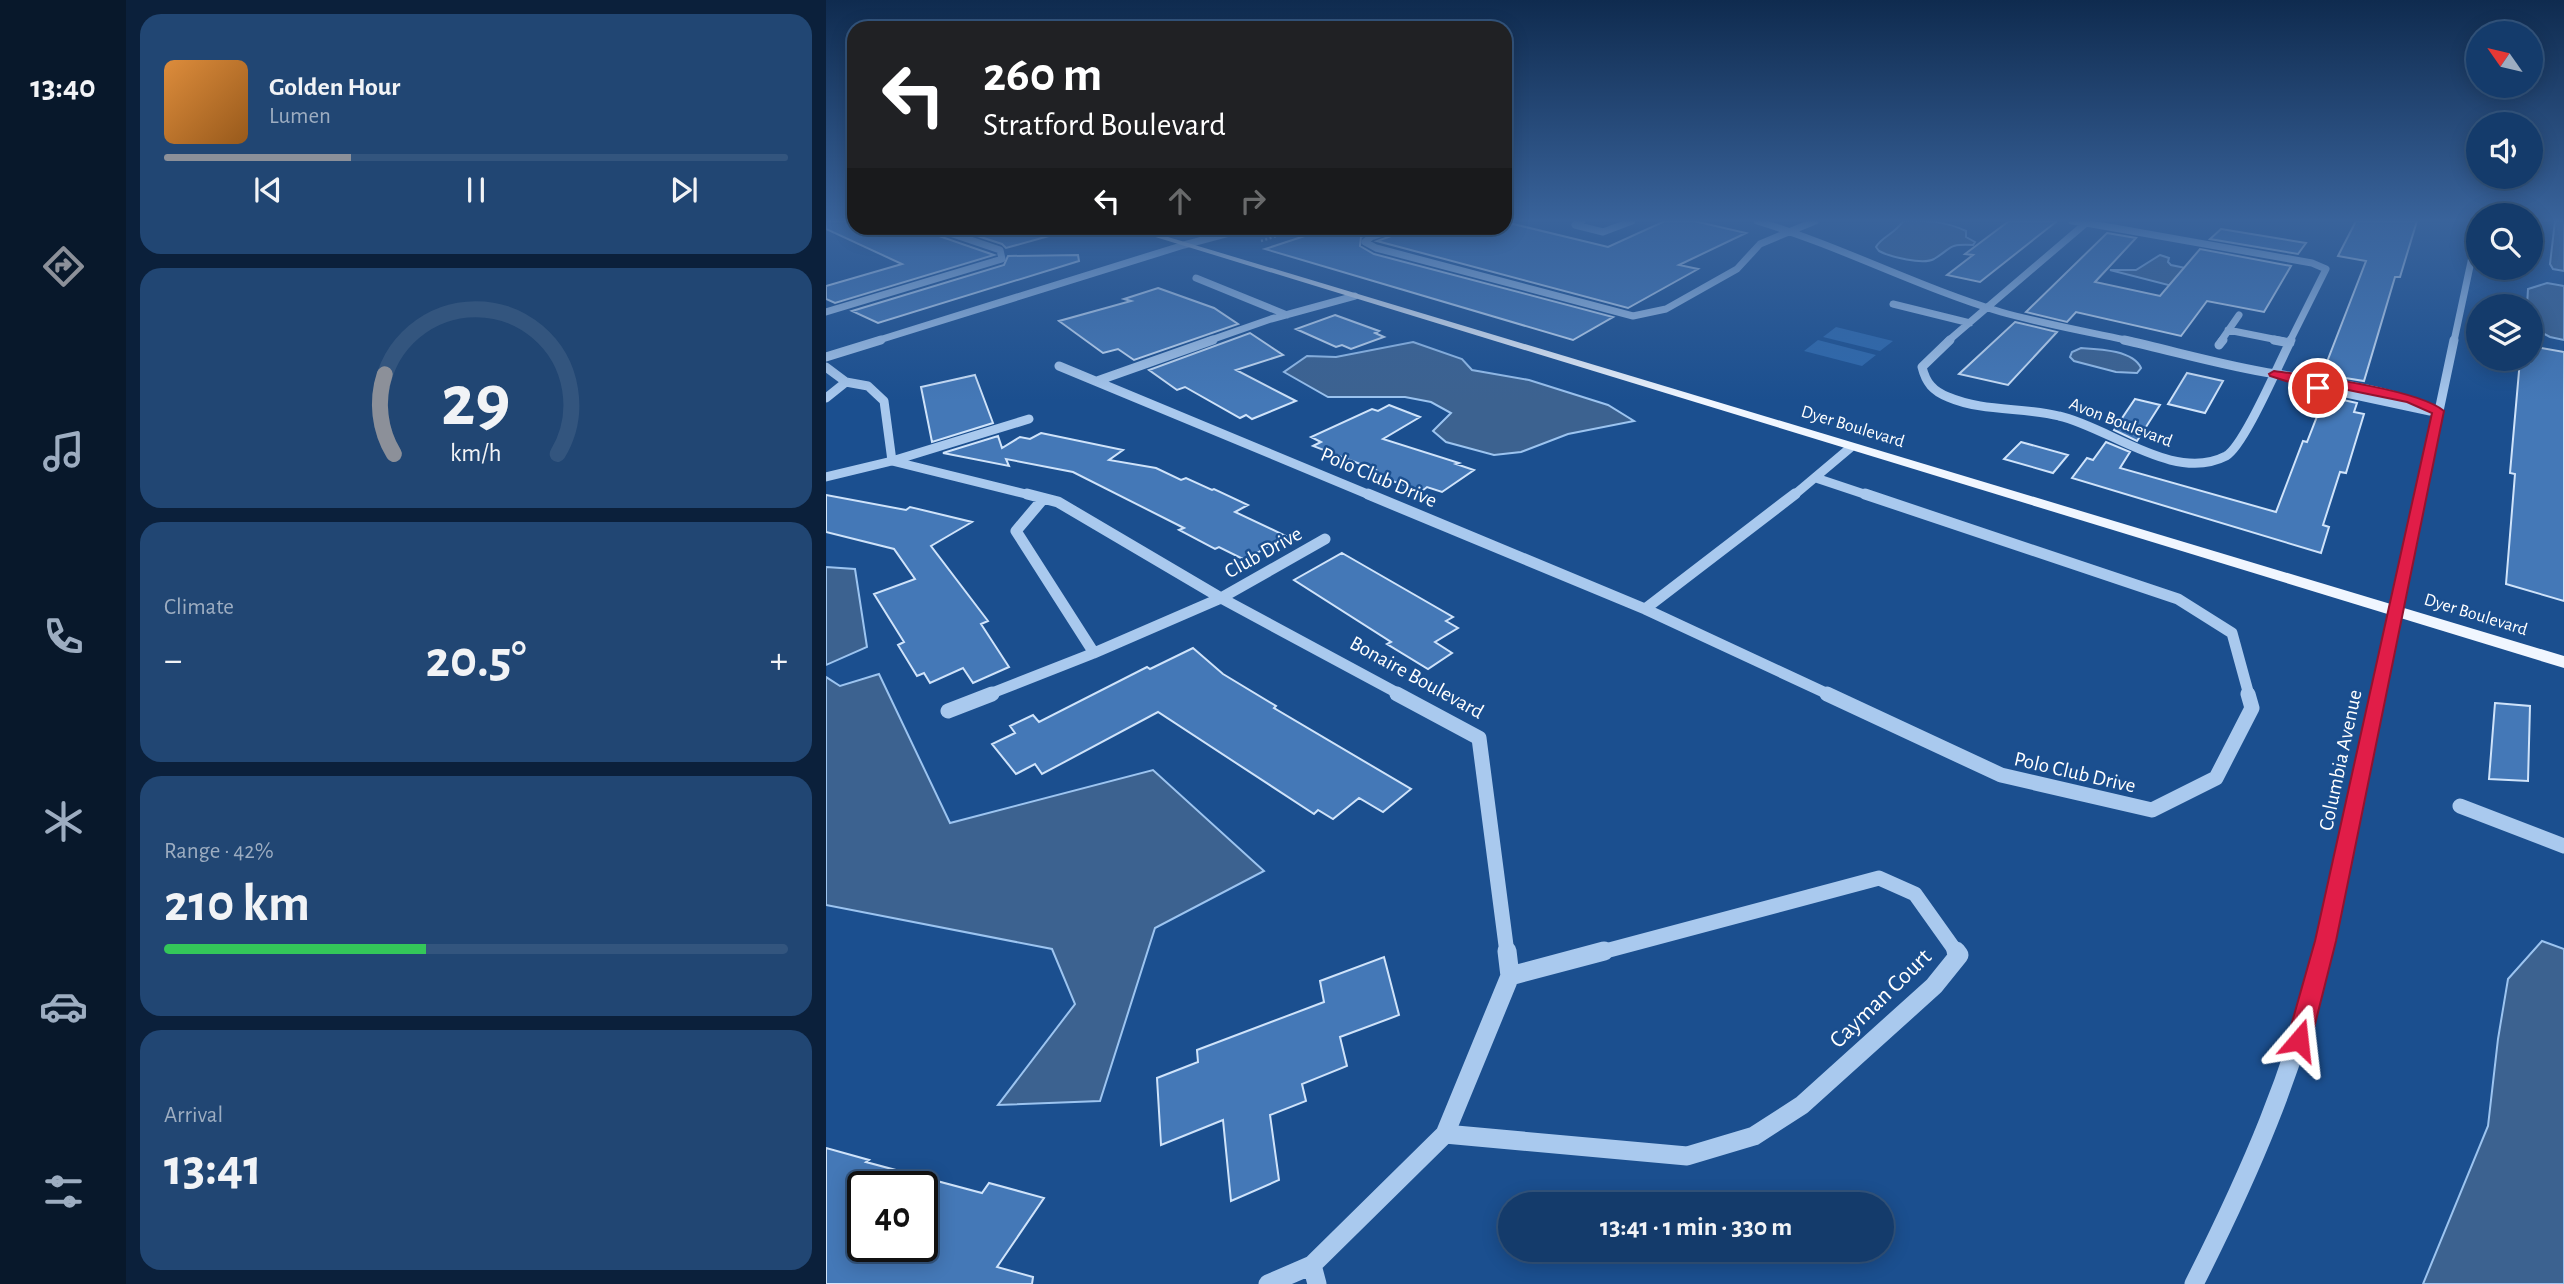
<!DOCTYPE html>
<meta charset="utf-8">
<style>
:root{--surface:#143b6b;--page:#214673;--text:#f1f3f6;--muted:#9dadc1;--line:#33557e;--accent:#8c9099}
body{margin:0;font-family:"Alegreya Sans",sans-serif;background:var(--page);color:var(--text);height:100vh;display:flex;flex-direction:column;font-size:26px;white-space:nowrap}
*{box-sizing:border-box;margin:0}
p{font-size:23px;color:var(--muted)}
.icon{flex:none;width:38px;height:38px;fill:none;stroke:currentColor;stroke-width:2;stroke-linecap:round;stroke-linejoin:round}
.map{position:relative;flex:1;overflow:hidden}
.sheet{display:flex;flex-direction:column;gap:14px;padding:14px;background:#0b203b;width:700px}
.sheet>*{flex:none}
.guide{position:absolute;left:21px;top:21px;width:665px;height:214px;border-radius:21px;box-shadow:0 4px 18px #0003,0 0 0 2px var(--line);background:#202124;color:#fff;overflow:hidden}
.needle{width:46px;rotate:304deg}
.fabs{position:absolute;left:1640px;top:21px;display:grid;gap:14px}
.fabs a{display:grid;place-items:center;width:77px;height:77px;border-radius:50%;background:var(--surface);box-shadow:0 4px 18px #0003,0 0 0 2px var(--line);font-size:35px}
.speed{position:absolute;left:21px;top:1171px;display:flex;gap:14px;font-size:35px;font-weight:700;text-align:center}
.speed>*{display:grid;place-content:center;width:91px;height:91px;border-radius:50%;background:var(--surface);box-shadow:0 4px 18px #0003,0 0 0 2px var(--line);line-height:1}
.speed .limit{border:4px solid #111;border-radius:10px;background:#fff;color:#111}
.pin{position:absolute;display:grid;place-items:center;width:60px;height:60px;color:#fff;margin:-30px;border:4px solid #fff;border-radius:50%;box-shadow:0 2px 7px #0007}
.me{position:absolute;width:77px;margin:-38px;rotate:17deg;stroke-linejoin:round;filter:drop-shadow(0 0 5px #0008)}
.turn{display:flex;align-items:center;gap:24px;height:147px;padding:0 21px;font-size:32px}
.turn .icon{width:91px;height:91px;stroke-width:2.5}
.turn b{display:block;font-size:49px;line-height:60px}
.lanes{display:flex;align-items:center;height:66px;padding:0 21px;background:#0003;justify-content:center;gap:35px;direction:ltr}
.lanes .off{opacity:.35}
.big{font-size:52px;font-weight:700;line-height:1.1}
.sheet .tile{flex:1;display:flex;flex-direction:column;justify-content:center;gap:10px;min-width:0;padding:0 24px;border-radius:21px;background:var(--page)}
.sheet .dial{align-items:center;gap:0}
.dial svg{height:182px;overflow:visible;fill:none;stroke:var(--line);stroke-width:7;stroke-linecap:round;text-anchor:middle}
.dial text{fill:var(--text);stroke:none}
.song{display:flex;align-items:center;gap:21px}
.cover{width:84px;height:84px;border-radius:10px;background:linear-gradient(135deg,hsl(30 70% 55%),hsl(30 70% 35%))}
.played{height:7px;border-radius:4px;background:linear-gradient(90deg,var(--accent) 30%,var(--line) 30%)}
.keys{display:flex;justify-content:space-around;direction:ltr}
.heat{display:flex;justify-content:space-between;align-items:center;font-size:38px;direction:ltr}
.charge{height:10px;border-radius:5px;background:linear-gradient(90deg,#34c759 42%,var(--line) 0)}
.trip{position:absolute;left:672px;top:1192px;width:396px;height:70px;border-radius:35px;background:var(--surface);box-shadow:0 4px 18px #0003,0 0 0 2px var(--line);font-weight:700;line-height:70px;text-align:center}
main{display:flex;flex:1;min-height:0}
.tabs{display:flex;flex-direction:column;width:126px;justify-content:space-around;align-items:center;background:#08182b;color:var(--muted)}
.tabs .icon{width:49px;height:49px}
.tabs .selected{color:var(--accent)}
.tabs b{font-size:32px;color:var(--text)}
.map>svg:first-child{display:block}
.green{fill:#2e69ad}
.water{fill:#3c6290;stroke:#9cc4f0;stroke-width:2}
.building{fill:#4478b7;stroke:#cfe3fa;stroke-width:2;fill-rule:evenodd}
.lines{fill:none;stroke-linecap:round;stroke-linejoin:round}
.path{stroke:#a9c9ee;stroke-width:2.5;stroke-dasharray:2 2.5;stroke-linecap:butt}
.minor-far4{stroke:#a9c9ee;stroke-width:7}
.minor-far3{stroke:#a9c9ee;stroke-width:9}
.minor-far2{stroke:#a9c9ee;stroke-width:11}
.minor-far1{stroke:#a9c9ee;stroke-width:15}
.minor{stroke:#a9c9ee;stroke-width:19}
.major{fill:#f0f6ff;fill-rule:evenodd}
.route{fill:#e11d48;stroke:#92132f;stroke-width:2}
.labels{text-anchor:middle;stroke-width:5;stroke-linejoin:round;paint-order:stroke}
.far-street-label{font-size:18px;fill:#fff;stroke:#1b4f8f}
.street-label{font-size:21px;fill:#fff;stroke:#1b4f8f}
.near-street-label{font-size:24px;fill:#fff;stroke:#1b4f8f}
</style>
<main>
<nav class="tabs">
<b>13:40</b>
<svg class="icon selected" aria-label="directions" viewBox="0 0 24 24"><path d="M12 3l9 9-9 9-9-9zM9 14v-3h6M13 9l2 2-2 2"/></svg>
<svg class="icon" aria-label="music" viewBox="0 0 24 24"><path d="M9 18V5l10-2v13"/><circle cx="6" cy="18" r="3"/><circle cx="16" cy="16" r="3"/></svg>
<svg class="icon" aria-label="phone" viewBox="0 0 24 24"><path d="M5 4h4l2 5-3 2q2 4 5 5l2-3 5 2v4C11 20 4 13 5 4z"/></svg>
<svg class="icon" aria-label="climate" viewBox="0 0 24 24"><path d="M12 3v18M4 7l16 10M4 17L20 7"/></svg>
<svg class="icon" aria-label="car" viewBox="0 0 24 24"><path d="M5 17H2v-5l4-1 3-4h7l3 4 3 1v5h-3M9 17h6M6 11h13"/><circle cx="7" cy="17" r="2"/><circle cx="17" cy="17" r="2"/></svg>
<svg class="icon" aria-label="filters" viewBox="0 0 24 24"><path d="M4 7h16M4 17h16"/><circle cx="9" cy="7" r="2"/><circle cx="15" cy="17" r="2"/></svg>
</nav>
<section class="sheet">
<div class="tile">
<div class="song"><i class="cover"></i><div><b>Golden Hour</b><p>Lumen</p></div></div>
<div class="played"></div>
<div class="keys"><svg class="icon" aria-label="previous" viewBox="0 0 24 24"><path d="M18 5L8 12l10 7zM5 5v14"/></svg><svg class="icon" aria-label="pause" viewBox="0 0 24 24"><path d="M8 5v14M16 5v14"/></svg><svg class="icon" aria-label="next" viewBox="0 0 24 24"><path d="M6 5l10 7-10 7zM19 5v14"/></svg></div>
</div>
<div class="tile dial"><svg viewBox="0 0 100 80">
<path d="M14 69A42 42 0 1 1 86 69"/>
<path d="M14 69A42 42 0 0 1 10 34" stroke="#8c9099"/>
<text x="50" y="56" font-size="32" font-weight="700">29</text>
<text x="50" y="72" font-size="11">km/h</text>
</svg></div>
<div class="tile"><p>Climate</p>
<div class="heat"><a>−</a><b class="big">20.5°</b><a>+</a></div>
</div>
<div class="tile"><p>Range · 42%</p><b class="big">210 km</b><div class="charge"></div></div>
<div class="tile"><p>Arrival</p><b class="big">13:41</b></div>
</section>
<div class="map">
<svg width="1738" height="1284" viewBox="0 0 1738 1284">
<rect width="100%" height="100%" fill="#1b4f8f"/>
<path class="green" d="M1010 327 1067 341 1054 351 997 337Z
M992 340 1050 355 1036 366 978 351Z"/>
<path class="water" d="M1077 221C1099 220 1119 221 1140 231V237L1149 242 1147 245C1120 244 1128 247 1108 259 1097 265 1064 257 1053 251L1050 247C1055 237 1069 234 1077 221Z
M1729 221H1738V271L1727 269 1724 264Z
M1334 255 1343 258 1342 262 1345 265 1374 271 1350 287 1284 270H1310Z
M1721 283 1738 286V340L1724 337 1705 327 1704 306H1701L1702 289Z
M587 342 636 359 646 370 703 380 782 405 808 421 742 434 695 452 668 455 620 442 607 431 625 413 605 402 579 397H502L458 372 481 356 510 357Z
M1255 348C1272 349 1307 350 1315 368L1311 373 1290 372 1248 361 1244 357 1246 352Z
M0 567 29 569 41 647 0 665Z
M53 674 124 823 327 770 438 871 329 928 274 1101 172 1105 249 1004 226 949 0 905V677L14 686Z
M1716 941 1738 949V1284H1597L1662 1126 1672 1039 1682 979Z"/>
<path class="building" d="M0 221H28V228H103L107 234 168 255 9 303 0 299V286L76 264 0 229Z
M839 221H868L920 233 853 265 872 269 802 308 551 241 574 233 577 228H679V222L782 247Z
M1183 221H1231L1154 282 1121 275 1147 255 1139 254Z
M1530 221H1591L1574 277H1569L1538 381 1507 376 1510 369 1499 367 1540 261 1512 256Z
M127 228H229L230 234 180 248 176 244Z
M503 228H554L535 237 534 246 548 254 787 317 747 340 439 249Z
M1395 229 1480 243 1472 254 1384 239Z
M1281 233 1310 238 1269 282 1334 296 1374 249 1465 266 1438 312 1381 301 1355 336 1250 312 1241 322 1200 312Z
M252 255 253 261 52 323 26 311 178 265 182 256Z
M332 288 388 308 412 324 308 360 292 349 277 353 233 321 305 301 298 299Z
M509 315 553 331 549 333 558 337 525 349 516 345 510 347 470 329Z
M1189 322 1231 332 1182 385 1133 374Z
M424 333 457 355 410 370 470 401 426 419 420 415 414 418 359 387 351 390 323 370Z
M1704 346 1738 352V601L1680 584 1689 474 1684 473 1694 360 1704 362Z
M1361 373 1397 381 1379 413 1342 404Z
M149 375 167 423 106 442 95 387Z
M1499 396 1531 403 1528 412 1538 414 1520 473 1514 472 1497 525 1503 527 1495 553 1246 478 1261 458 1267 460 1280 442 1304 452 1294 468 1450 512 1477 441 1481 442Z
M1309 399 1334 405 1311 441 1288 430Z
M563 405 594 417 557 439 633 463 630 464 648 470 616 492 601 487 596 491 545 474 550 470 487 446 495 442 485 437 546 409 552 411Z
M215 433 297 450 283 460 330 468 355 480 360 478 386 490 388 489 422 505 409 512 460 536 419 560 393 547 389 549 353 530 358 528 247 472 180 459 183 466 117 453 172 436 176 448 194 437 204 439Z
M1195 442 1242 455 1227 473 1178 459Z
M0 495 80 510 84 507 146 522 105 546 162 621 155 624 183 667 147 683 137 668 104 683 98 673 91 676 72 645 78 642 48 594 89 579 68 549 0 532Z
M516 553 627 617 620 621 632 628 609 642 626 653 602 669 561 644 565 642 468 580Z
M367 648 397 674 450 706 448 708 585 789 557 812 533 798 507 819 492 810 488 814 332 712 216 774 209 764 190 774 166 744 189 733 184 726 207 715 213 722 321 667 324 669Z
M1669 703 1704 706 1702 781 1663 779Z
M558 957 573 1015 514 1037 521 1066 476 1084 480 1101 444 1115 453 1180 405 1201 397 1120 335 1145 331 1078 372 1062 371 1050 498 1002 494 981Z
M0 1148 43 1160 40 1162 156 1193 163 1183 218 1198 171 1267 207 1277 206 1284H0ZM37 1186H96V1246H37Z"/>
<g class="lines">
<path class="path" d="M435 241 476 228"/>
<path class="minor-far4" d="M756 221 749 225 777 232 806 221
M931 221C1014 246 1092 287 1175 312 1218 324 1262 332 1305 341
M1246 221 1260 223
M1260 223 1486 263 1500 269 1464 341
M571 228 545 237 539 242 550 248 807 316 840 309 911 269 934 244 989 221
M370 278 461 315
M1067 304 1144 323
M0 312 176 259 174 250 109 228
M1402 330 1457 341
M50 341 358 245 422 228
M382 341 445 319 529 296
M1122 341 1260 223
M1395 341 1413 315
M1628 341 1652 229"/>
<path class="minor-far3" d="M1124 340 1096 367C1100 383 1107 391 1122 397 1157 412 1197 407 1233 416 1283 427 1348 483 1400 456 1418 446 1453 363 1465 340
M1298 340C1348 351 1399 366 1450 374 1505 383 1561 388 1612 411
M1448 340 1464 343
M1393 345 1397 340
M0 357 55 340
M233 366 546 496
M0 367 20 382 0 398
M271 381 387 340
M20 382 42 386 58 401 66 461 203 419
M1478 384 1604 411
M0 477 66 461 208 496
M990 478 1044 496
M967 496 1024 448
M1595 496 1628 340"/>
<path class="minor-far2" d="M201 494 232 502 395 598 575 695
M542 494 819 609 1004 695
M1039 494 1352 599 1406 633 1423 695
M217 499 190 531 268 653 395 598 499 539
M819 609 969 494
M161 695 268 653
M1552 695 1595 494"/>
<path class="minor-far1" d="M571 694 653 738 681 953
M1001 694 1175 775 1326 810 1390 778 1426 708 1422 694
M122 711 166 694
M1634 806 1738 846
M772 953 1053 878 1089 894 1131 953
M1496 953 1552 694"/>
<path class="minor" d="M684 976 778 951
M619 1134 861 1156 928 1136 976 1105 1108 986 1133 955 1130 951
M486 1265 491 1284
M442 1284 486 1265 619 1134 684 976 681 951
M1368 1284C1424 1173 1468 1072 1497 951"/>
<path class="major" d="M300 228H312L1738 656V668Z"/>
</g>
<linearGradient id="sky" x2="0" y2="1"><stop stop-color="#0f2b4f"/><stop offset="0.55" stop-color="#39639b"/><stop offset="1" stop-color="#39639b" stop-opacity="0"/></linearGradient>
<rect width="1738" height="401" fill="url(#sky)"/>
<path class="route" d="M1448 371C1485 376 1592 389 1618 411L1510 941 1485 1040 1481 1048 1473 1051 1465 1048 1461 1040 1489 941 1606 413 1581 402 1483 382 1497 388 1492 391 1444 376 1443 374Z"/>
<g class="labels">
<g class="far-street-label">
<text transform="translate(1295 422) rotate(21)" y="6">Avon Boulevard</text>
<text transform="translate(1027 426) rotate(17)" y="6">Dyer Boulevard</text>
<text transform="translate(1650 614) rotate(17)" y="6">Dyer Boulevard</text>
</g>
<g class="street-label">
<text transform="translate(553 477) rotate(23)" y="7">Polo Club Drive</text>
<text transform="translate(437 552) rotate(-29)" y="7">Club Drive</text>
<text transform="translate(591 677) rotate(29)" y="7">Bonaire Boulevard</text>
<text transform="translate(1514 760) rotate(-78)" y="7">Columbia Avenue</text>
<text transform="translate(1249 772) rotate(13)" y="7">Polo Club Drive</text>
</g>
<g class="near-street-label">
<text transform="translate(1054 998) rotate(-44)" y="8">Cayman Court</text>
</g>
</g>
</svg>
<div class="fabs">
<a><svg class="needle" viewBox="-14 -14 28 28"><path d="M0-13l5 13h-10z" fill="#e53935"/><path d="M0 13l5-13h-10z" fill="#9dadc1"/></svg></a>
<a><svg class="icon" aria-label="sound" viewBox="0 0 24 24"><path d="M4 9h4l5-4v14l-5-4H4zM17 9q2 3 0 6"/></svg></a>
<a><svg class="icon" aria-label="search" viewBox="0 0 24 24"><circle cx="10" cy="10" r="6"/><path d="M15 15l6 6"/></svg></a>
<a><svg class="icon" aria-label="layers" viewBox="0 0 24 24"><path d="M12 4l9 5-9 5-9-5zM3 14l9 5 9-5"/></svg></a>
</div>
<div class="speed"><div class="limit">40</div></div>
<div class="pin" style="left:1492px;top:388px;background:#d93025"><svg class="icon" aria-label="arrive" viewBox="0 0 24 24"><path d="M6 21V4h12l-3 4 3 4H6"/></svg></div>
<svg class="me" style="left:1473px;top:1040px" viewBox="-20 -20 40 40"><path d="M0-17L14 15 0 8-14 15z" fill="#e11d48" stroke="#fff" stroke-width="4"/></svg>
<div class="trip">13:41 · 1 min · 330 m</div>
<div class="guide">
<div class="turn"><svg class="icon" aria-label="left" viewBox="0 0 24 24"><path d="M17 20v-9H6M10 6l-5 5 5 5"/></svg><div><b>260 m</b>Stratford Boulevard</div></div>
<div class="lanes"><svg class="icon" aria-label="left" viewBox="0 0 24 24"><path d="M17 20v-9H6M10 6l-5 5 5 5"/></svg><svg class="icon off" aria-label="ahead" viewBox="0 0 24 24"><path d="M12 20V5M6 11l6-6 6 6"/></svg><svg class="icon off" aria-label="right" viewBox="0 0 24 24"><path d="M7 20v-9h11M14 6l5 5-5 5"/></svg></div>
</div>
</div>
</main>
